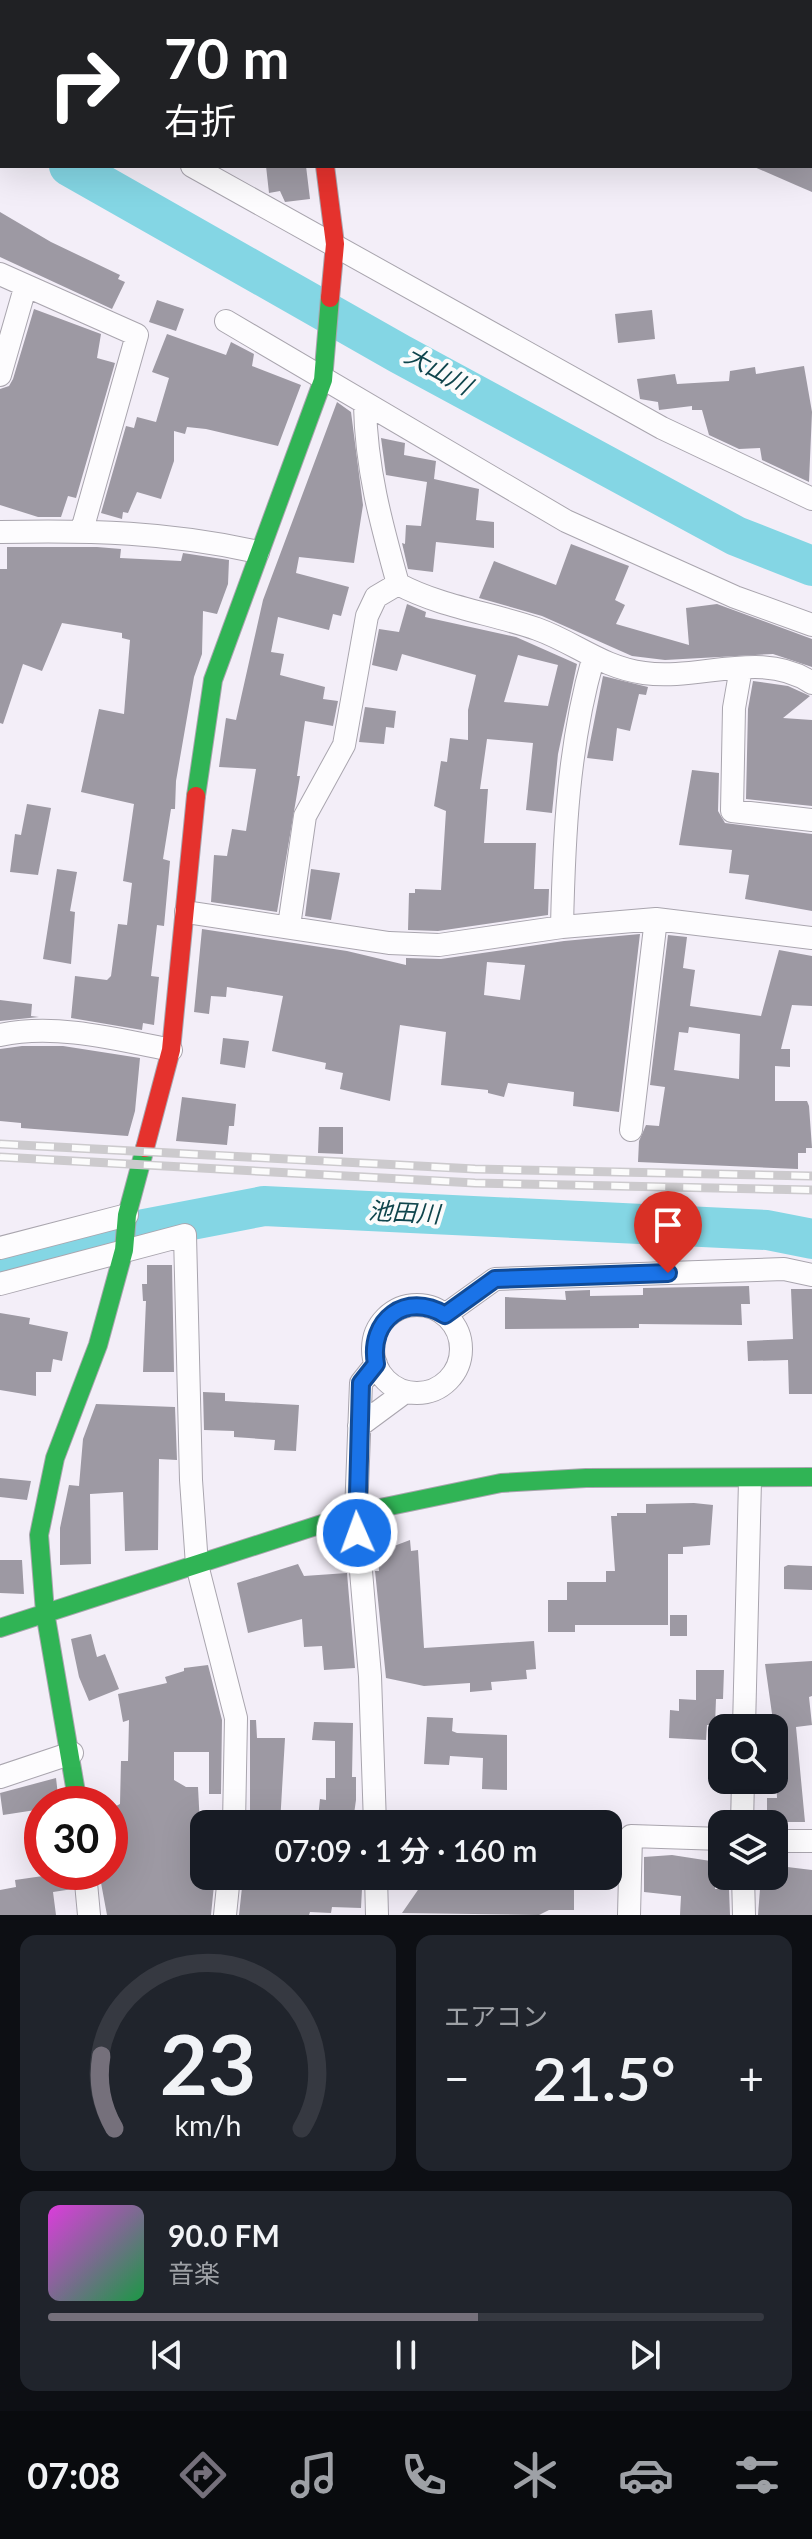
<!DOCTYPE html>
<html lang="ja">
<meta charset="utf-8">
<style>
:root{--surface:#171b24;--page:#20242c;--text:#f1f3f6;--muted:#9ea1a6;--line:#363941;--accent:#75707b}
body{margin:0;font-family:Lato,"Noto Sans JP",sans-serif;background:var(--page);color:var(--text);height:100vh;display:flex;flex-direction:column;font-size:30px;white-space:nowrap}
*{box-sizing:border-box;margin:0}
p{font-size:26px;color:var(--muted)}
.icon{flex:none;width:44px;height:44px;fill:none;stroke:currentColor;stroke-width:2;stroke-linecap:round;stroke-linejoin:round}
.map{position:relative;height:1915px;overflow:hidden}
.side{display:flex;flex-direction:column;gap:20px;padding:20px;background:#0d0f14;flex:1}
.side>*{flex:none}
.banner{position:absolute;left:0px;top:0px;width:812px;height:168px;box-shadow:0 8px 32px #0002;background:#202124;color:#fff;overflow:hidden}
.fabs{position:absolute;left:708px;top:1714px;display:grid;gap:16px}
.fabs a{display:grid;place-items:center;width:80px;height:80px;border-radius:16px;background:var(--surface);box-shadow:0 8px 32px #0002;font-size:40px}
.speed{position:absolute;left:24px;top:1786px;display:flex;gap:16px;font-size:40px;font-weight:700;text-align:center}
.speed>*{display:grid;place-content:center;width:104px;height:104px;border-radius:50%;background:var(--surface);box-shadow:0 8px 32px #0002;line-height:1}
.speed .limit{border:12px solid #d22;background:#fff;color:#111}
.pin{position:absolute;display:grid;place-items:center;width:68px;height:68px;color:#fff;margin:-82px -34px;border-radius:50% 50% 50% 0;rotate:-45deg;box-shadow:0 0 8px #0007}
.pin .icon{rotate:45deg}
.me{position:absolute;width:88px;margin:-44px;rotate:358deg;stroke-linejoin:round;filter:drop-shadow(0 0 6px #0008)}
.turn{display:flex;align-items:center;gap:28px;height:168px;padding:0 32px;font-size:36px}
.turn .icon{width:104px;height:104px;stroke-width:2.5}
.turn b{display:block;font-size:56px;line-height:68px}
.big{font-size:60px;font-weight:600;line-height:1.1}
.side .tile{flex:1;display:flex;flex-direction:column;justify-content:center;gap:12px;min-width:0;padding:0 28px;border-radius:16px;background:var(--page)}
.side .dial{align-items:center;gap:0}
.dial svg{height:208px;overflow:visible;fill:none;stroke:var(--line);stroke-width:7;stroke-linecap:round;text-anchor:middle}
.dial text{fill:var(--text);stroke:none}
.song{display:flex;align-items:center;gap:24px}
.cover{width:96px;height:96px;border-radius:12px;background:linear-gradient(135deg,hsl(300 70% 55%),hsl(140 70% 35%))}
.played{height:8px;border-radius:4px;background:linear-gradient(90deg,var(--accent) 60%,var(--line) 60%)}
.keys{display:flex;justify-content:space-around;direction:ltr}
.heat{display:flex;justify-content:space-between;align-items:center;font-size:44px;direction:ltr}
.side .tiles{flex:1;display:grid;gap:20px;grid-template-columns:1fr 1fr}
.tile:last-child{grid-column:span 2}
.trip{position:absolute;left:190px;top:1810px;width:432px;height:80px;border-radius:16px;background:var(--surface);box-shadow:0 8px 32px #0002;font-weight:600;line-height:80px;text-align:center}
.tab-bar{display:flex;height:128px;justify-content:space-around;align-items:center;background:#090b0e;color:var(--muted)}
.tab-bar .icon{width:56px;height:56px}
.tab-bar .current{color:var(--accent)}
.tab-bar b{font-size:36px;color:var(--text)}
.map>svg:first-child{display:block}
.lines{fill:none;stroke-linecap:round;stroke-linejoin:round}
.river{stroke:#84d6e4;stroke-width:40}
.building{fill:#9d99a3;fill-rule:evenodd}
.street-casing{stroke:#a9a5ae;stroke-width:24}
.fast-casing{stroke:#a9a5ae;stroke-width:20}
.jam-casing{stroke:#a9a5ae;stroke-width:20}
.street{stroke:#fdfcfe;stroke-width:22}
.fast{stroke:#30b455;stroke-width:18}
.jam{stroke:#e5322d;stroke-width:18}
.rail-casing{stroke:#cccacd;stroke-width:9}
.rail{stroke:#fbfbfb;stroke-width:6;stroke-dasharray:18;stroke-linecap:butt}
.route-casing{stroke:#114b97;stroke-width:20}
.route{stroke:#1a73e8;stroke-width:14}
.labels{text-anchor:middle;stroke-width:8;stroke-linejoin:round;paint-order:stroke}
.water-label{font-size:24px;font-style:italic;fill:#0f454c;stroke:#fbfbfb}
</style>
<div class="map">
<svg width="812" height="1915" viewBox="0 0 812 1915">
<rect width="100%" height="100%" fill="#f3eef8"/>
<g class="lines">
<path class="river" d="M0 135H2
M69 166 400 354 736 536 812 566
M0 1261 82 1241 264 1206 767 1230 812 1239"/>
</g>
<path class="building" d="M266 166H306L310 199 285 202 280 191 269 193Z
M752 166H812V192L798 186Z
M0 212 51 242 120 275 118 279 125 282 112 309 0 257Z
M157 300 184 309 176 331 149 322Z
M34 309 101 334 97 358 115 363 76 498 68 496 61 517H38L0 505V389L9 386 13 379Z
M652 310 655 339 618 343 615 314Z
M167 334 226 355 231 342 254 354 252 366 301 385 278 446 206 429 187 427 185 434 174 431V461L161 499 137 492 128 513 123 512 122 519 101 513 126 426 134 428 137 417 156 422 169 378 152 372Z
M804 366 812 412 809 482 762 460 760 448 739 449 709 435 702 410H692V406L659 410 658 402 640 399 637 379 675 374 677 384 729 381 730 371 755 367 756 374Z
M337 402 351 412 363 505 354 563 299 557 296 573 349 587 341 616 333 614 329 630 278 617 271 652 284 654 280 675 325 687 323 699 338 701 333 726 305 721 297 776H300L277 912 211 902 214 855 227 856 232 829 246 831 256 769 219 767 226 718 236 720 263 600Z
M381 438 405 443 404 455 436 461 434 479 479 489 476 520 494 522V548L436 542 433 572 408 569 402 543 405 544 406 525 421 526 427 482 386 475Z
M571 544 629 566 615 600 625 605 616 624 689 645 686 608 717 604 812 639V667L773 654 665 660 632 656 542 616 479 598 494 561 556 585Z
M7 547H97L121 549 120 558 181 561 183 553 229 560 228 584 217 614 203 611 202 654 194 677 176 781 175 809H171L163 859 170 861 164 926 157 925 151 976 159 977 154 1025 143 1023 142 1030 71 1018 75 976 107 980 111 976 118 924 127 925 132 883 123 881 134 804 81 792 99 709 124 714 130 640 122 638V633L62 623 42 671 23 664 3 724 0 723V569H7Z
M407 604 426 612 425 617 516 637 577 664 558 754 552 813 526 810 533 743 487 739 480 789H488L484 843H536L534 889H549L548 915 438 931 408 930 409 893H415V889L441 890 446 811 434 806 441 761 447 762 450 738 468 740V710L476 675 402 654 397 671 372 665 379 629 399 632ZM518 655 558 665 548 706 504 702Z
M603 676 648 687 646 695 639 694 630 731 617 728 613 761 587 758Z
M753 681 788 686 810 696 783 718 812 720V806L746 799 748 709Z
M365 707 396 711 394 728 386 727 384 744 359 742Z
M692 770 719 773 718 811 725 823 812 834V911L745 899 749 875 729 873 732 850 679 845Z
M27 804 51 808 38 875 10 872 15 834 21 835Z
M57 869 77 872 70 911 75 912 71 964 43 959Z
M311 869 340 873 331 920 305 916Z
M202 929 347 951 406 965V958L441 959 564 941 640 934 619 1112 573 1106 574 1092 508 1083 504 1097 488 1093V1090L441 1085 446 1032 400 1025 390 1101 340 1089 343 1073 325 1069 326 1063 272 1051 283 996 227 987 226 997 211 996 209 1014 194 1012ZM487 962 525 965 520 1000 484 995Z
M668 935 687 937 683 968 695 970 690 1006 761 1016 779 950 812 956V1006L792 1005 781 1049H790V1067L775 1066V1101H807L809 1106 812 1148H806V1153H798V1169L638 1162 639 1141 646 1125 659 1126 665 1087 650 1085ZM689 1027 740 1034 739 1079 674 1070 679 1032 688 1033Z
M0 1000 32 1004 31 1016 39 1017 0 1021Z
M223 1038 249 1041 245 1068 220 1064Z
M22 1046H63L140 1058 135 1111 128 1136 21 1128V1123L0 1121V1049Z
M182 1097 236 1104 234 1126H229L227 1145 176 1141Z
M319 1127H343V1154L318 1153Z
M147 1265H172L174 1372H143L146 1301H143L142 1284H147Z
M749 1286 750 1304H741L742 1325 639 1324V1328L505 1329V1297L566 1300 565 1291 590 1290V1296L643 1295V1288Z
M791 1289H812V1394H789L788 1360 748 1361 747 1341 793 1339Z
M0 1313 30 1318 29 1324 68 1332 62 1361 53 1359 51 1372H36V1396L0 1390Z
M203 1392 225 1393V1401L299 1405 296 1451 274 1450 275 1440 234 1437V1431L204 1430Z
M96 1404 175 1407 177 1460 159 1459 158 1550 125 1551 123 1492 90 1494 91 1564 60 1565V1528L69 1485 79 1486 83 1439Z
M0 1478 31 1481 27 1500 0 1497Z
M694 1503 713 1505 710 1545 683 1547V1554H668V1625H575V1632H548V1600H567V1582H606V1571H615L611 1516H617V1513H646V1504Z
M410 1540 411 1551 418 1550 424 1648 534 1641 536 1669 526 1670 527 1679 491 1682 492 1690 470 1692V1683L424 1686 386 1678 375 1571H379L378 1552Z
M0 1560H22L24 1594 0 1593Z
M298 1564 304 1576 347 1573 355 1668 324 1670 322 1646 304 1647 302 1619 248 1633 237 1583Z
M788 1565 812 1566V1590L784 1589V1567Z
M670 1615H687V1636H670Z
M91 1634 97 1657 105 1654 119 1689 89 1701 79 1677 71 1639Z
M812 1661V1696L809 1697 812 1725 796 1727 805 1822H779V1818L767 1819V1798H777L774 1728 765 1664Z
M208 1665 222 1720 221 1794H209V1752H174V1780L186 1787H198L203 1884 214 1885 211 1915H107L99 1872H110V1809L120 1804 121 1761H128L129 1720 123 1722 118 1694 167 1683 165 1677 184 1671V1668Z
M696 1670H724L723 1699H716L715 1725H707L706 1740 669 1738 670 1710 679 1711V1699L696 1700Z
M427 1717 453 1718 452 1731 457 1733 507 1735V1790L482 1789 483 1758 450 1756 449 1765 424 1764Z
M250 1720H256L257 1738H285L280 1824H250Z
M314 1722 353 1723 352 1777H356V1800L353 1821 318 1818 320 1799 326 1800V1778H335V1741L312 1740Z
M56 1778 59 1804H42V1809L3 1815 0 1793Z
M672 1855 717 1862 715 1889H729L730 1915H680L681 1896 644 1892V1857Z
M779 1866 812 1870V1915H758L761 1876 778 1875Z
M71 1872 73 1889 53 1892 56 1915H0V1890L16 1887 15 1880Z
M505 1876H574V1910H549L539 1915 402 1913 420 1887H429V1882Z
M243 1878 358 1888 362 1889 361 1908 332 1907 331 1913 310 1912 309 1915H239Z"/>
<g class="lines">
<defs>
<path id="street" d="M601 0 609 2
M21 2 22 0
M312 2V0
M774 2 777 0
M0 64 2 65
M810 107H812
M192 166 662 428 812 499
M0 274 137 335 82 530
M226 321 566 521 735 597 812 625
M0 375 25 288
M365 405C366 468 381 523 398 584 441 607 491 613 537 629 576 643 601 667 644 673 700 681 762 649 812 683
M0 532C90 530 170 532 258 552
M741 668 734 708 732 811 812 820
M186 912 389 943 439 945 562 927 656 919 812 938
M289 926 305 816 344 745 367 616 376 597 398 584
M562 927C564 836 568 747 593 659
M0 1035C55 1023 116 1039 171 1050
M631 1130 656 919
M0 1248 127 1215
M0 1284 185 1235 191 1480 197 1565 236 1718 234 1824
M373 1349a44 44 0 1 1 88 0a44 44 0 1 1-88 0Z
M445 1315 495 1279 784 1269 812 1275
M359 1426 405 1392
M744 1728 750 1480
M0 1777 72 1753
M375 1824 370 1676 356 1513 361 1383 376 1364
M742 1824 743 1780
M774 1841H812
M85 1872 89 1915
M376 1876 377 1915
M743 1876 744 1915
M225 1915 229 1876
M629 1915 631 1836 722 1839"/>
<path id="fast" d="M196 796 213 680 323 380 330 298
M0 1628 356 1513 501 1483 586 1478 812 1477
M78 1804 45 1612 39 1535 55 1458 98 1345 124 1250 127 1215 145 1148"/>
<path id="jam" d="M325 166 335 244 330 298
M145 1148 171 1050 196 796"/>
</defs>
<use href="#street" class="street-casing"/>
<use href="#fast" class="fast-casing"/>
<use href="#jam" class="jam-casing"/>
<use href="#street" class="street"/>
<use href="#fast" class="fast"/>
<use href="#jam" class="jam"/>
<defs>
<path id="rail" d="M0 1144 475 1169 812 1176
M0 1157 475 1183 812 1190"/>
</defs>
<use href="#rail" class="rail-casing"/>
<use href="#rail" class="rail"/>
</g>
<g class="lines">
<defs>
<path id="route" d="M357 1533 361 1383 376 1364C368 1320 406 1291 445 1315L495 1279 668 1273"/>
</defs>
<use href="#route" class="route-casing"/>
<use href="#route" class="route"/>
</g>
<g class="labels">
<g class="water-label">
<text transform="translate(438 371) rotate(29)" y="8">大山川</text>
<text transform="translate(404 1213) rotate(3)" y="8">池田川</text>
</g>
</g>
</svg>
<div class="fabs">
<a><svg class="icon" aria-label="search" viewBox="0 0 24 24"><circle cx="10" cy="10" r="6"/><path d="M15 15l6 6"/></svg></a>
<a><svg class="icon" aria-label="layers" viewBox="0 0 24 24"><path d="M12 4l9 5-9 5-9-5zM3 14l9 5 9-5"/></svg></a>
</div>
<div class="speed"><div class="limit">30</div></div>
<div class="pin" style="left:668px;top:1273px;background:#d93025"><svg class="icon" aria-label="arrive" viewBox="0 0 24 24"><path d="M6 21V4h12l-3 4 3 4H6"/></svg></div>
<svg class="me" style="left:357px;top:1533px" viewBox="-20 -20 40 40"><circle r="17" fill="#1a73e8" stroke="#fff" stroke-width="3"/><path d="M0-11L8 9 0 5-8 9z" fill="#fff"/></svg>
<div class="trip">07:09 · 1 分 · 160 m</div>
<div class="banner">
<div class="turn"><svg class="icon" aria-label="right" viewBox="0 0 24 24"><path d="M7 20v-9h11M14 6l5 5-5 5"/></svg><div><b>70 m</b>右折</div></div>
</div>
</div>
<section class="side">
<div class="tiles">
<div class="tile dial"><svg viewBox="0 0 100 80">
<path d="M14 69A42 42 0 1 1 86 69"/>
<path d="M14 69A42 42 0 0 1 9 41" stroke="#75707b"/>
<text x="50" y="56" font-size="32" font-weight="700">23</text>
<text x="50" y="72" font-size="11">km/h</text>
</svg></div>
<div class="tile"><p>エアコン</p>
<div class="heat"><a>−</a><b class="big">21.5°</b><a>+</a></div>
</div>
<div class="tile">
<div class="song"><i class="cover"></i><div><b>90.0 FM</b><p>音楽</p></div></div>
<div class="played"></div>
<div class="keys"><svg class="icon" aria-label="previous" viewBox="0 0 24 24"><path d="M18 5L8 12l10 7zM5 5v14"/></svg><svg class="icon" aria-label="pause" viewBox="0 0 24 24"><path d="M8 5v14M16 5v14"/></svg><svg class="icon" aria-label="next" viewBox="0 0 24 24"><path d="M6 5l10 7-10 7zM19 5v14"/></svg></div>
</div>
</div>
</section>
<nav class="tab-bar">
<b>07:08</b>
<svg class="icon current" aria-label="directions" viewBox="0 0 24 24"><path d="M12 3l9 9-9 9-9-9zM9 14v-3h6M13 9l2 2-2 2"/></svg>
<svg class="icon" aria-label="music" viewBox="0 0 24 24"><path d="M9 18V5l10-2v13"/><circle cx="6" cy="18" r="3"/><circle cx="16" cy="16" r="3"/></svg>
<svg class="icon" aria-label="phone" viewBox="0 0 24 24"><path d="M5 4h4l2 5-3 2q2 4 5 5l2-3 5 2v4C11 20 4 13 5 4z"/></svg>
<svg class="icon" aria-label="climate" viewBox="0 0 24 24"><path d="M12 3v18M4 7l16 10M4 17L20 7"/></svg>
<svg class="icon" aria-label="car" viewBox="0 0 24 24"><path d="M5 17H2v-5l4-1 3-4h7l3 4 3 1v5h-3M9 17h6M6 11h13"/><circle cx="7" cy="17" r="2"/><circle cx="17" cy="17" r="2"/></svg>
<svg class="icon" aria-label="filters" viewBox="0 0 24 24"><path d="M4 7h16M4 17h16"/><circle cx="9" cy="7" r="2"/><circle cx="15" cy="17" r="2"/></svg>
</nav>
